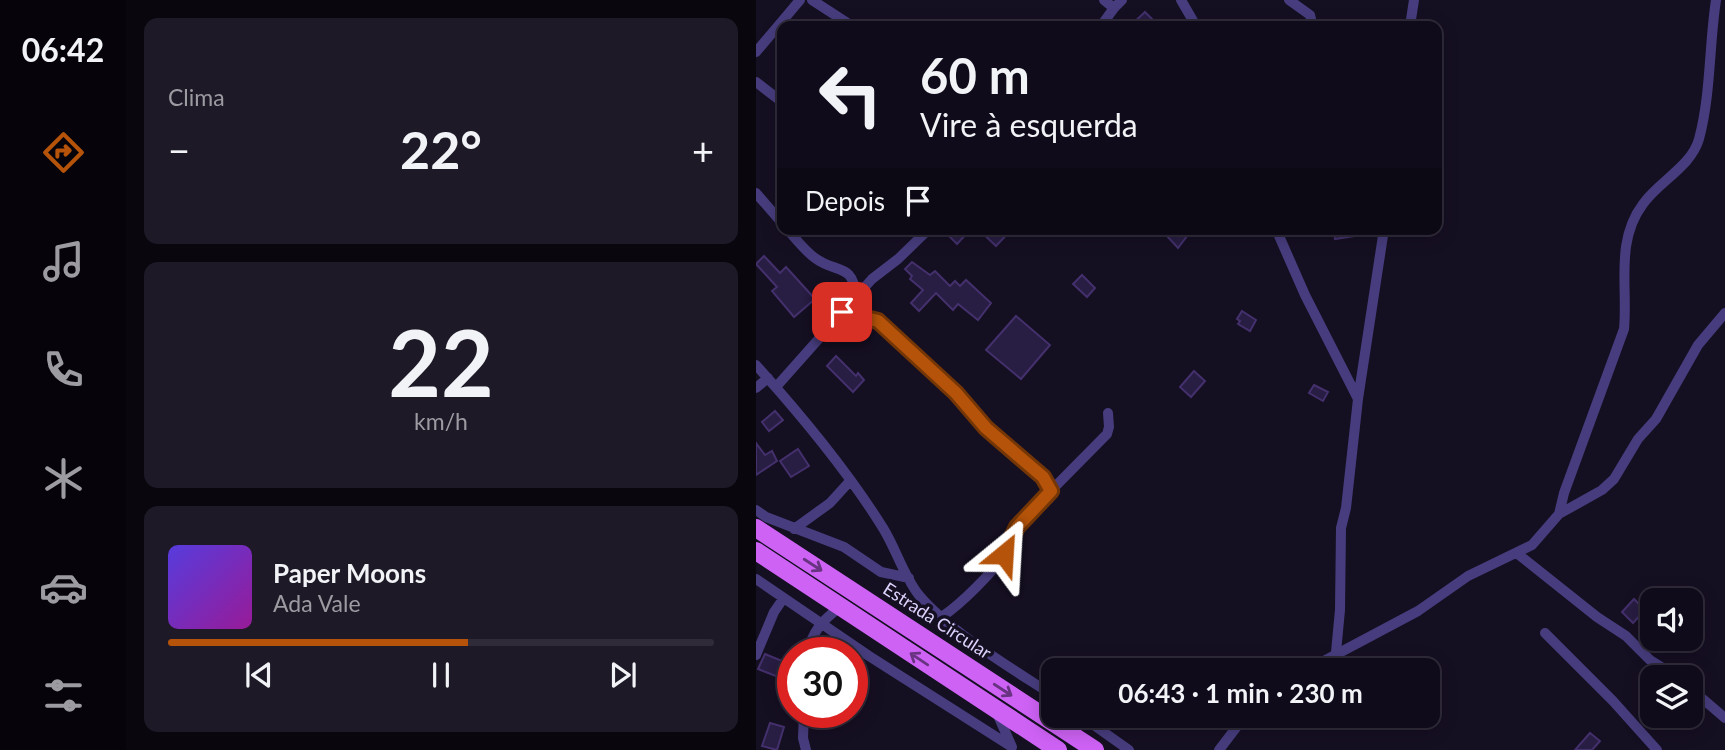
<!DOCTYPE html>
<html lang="pt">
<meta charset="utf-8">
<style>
:root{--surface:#100b1a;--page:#1e1927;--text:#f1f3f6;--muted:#9c9ba2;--line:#302b39;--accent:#b45309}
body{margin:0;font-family:Lato,sans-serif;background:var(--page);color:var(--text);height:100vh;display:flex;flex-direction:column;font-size:26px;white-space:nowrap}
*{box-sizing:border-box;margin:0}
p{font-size:23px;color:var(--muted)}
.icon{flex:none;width:38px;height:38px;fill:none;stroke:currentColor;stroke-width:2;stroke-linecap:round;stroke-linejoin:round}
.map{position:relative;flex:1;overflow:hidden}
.sheet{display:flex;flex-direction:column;gap:18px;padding:18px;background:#09060e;width:630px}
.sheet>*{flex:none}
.banner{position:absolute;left:21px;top:21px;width:665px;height:214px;border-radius:14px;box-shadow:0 4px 18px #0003,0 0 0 2px var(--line);background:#100b1a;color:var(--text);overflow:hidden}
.buttons{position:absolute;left:884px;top:588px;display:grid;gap:14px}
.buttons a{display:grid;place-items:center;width:63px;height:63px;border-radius:14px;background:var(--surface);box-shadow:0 4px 18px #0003,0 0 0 2px var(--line);font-size:35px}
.speed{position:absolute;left:21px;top:637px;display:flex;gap:14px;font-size:35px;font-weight:700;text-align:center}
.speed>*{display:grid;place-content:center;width:91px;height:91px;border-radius:50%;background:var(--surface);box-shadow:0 4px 18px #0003,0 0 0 2px var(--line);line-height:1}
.speed .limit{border:10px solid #d22;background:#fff;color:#111}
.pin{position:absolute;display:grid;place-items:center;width:60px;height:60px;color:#fff;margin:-30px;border-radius:14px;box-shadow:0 4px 10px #0006}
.me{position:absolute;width:77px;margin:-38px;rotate:27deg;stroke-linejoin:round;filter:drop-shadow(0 0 5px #0008)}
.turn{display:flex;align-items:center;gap:24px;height:147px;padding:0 28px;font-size:32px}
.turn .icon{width:91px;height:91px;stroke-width:2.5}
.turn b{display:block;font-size:49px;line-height:60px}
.then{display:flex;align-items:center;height:66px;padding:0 28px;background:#0003;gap:14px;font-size:26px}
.big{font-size:52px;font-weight:700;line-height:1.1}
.sheet .tile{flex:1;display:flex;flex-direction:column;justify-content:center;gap:10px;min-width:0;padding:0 24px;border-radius:14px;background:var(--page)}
.sheet .dial{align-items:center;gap:0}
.dial b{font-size:91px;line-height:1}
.song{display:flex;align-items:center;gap:21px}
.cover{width:84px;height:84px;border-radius:10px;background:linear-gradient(135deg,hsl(250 70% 55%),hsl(300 70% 35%))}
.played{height:7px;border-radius:4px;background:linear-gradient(90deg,var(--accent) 55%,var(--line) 55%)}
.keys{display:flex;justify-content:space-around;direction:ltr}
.heat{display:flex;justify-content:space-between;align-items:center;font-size:38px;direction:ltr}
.trip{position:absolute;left:285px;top:658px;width:399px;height:70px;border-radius:14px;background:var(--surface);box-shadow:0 4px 18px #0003,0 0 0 2px var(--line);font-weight:700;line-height:70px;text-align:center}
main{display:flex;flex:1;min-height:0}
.menu{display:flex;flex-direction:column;width:126px;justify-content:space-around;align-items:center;background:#06040a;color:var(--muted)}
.menu .icon{width:49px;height:49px}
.menu .on{color:var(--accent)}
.menu b{font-size:32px;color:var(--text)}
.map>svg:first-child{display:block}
.building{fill:#281d42;stroke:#43306c;stroke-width:2}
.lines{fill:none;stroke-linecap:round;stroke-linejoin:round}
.street{stroke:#473d7e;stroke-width:10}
.primary{stroke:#ce62f5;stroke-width:18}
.oneway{stroke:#683481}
.route-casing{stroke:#753606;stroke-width:18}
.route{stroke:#b45309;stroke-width:12}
.labels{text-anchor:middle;stroke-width:7;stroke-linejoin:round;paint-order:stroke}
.street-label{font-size:18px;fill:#ddd3fc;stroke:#150f22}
</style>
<main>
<nav class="menu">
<b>06:42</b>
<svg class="icon on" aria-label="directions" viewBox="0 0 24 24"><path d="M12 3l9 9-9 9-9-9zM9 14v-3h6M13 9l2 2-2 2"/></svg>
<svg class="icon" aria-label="music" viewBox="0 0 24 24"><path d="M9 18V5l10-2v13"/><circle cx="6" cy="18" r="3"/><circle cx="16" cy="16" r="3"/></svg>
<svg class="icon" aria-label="phone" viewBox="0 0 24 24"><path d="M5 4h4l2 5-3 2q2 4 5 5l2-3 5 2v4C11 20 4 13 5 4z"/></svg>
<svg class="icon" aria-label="climate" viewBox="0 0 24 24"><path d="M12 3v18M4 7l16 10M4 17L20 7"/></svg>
<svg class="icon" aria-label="car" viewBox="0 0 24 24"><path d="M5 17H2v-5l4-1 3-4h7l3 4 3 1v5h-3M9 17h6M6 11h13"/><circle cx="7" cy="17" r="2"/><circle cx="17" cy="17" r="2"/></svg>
<svg class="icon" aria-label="filters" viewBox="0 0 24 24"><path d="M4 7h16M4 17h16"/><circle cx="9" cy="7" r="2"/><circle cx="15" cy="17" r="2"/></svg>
</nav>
<section class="sheet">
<div class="tile"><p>Clima</p>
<div class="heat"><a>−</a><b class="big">22°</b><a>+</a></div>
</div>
<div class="tile dial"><b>22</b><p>km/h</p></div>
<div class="tile">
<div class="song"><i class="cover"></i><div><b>Paper Moons</b><p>Ada Vale</p></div></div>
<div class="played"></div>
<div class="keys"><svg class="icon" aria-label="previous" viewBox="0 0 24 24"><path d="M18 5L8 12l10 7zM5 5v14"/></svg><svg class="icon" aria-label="pause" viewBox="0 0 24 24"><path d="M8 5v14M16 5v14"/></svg><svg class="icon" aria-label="next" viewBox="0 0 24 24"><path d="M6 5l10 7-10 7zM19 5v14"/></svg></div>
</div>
</section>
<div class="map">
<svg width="969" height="750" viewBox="0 0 969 750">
<rect width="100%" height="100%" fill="#150f22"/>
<path class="building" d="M389 12 398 21 392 26H374Z
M201 229H215L201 244 194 237Z
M222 229H256L240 246Z
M416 229H424L431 236 422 248 410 235Z
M577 229H611L612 234 579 239Z
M8 256 24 273 30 267 59 299 38 317 16 291 21 287 0 264Z
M156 262 174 275 179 271 194 286 199 281 204 286 210 280 235 303 222 320 202 304 197 310 180 293 163 311 155 303 167 290 154 279 156 276 149 269Z
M326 275 339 288 331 297 317 284Z
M73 291 83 300 69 316 59 306Z
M486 311 500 320 494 331 482 324 484 321 481 319Z
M260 316 294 345 265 379 230 350Z
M80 356 100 376 102 373 108 380 97 392 71 366Z
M438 371 449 381 435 397 424 387Z
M558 385 572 392 567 401 553 393Z
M19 411 27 420 13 431 6 422Z
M0 443 9 455 16 451 21 461 0 475Z
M42 449 53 466 35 477 24 461Z
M878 599 889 610 877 623 866 612Z
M9 654 31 663 25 678 2 669Z
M14 723 28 727 21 750 6 746Z
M834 733 844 741 836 750H819Z"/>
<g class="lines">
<path class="street" d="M56 0 96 26
M348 0 358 8 366 0
M425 0 440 26
M533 0 554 15 556 23 554 26
M345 26 358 8
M654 26 658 0
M0 52 44 0
M0 82 26 102
M0 193 26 223
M31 229C40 239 48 250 59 258 80 274 97 262 100 296
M520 229 549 295 602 399
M86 312 122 321 200 393 230 428 287 477 295 491
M0 365C46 416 91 470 127 528 140 549 147 574 162 594 192 631 257 669 298 696
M20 387 116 279 142 259 173 229
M0 388 12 378
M0 510 10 517 88 547 125 572 153 578
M803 514 846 490 858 479 882 439 900 419 942 345 969 313
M38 529 74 503 94 481
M762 554 841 617 870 636 894 660 921 677
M0 579 113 656 256 747
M187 616C206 603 236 573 249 554 257 541 261 527 271 515L351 434 353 427 352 413
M789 633 857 701 901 750
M580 652 584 610 585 528 590 508 602 399 628 229
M52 653C56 631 67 620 84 607
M0 655 18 612 27 599
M551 670 662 611 712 576 776 545 803 514 808 493 868 329C872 287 859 241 887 204 903 181 935 167 943 139 955 94 953 46 960 0
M934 688 969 718
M240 711 256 747
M48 712 47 738 50 750
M325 716 373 750
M463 750 489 716"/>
<path class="primary" d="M0 528 339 750
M0 551 302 750"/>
</g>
<defs><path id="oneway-shaft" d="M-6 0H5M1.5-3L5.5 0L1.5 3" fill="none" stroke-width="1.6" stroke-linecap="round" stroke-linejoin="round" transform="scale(1.75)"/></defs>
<g class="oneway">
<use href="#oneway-shaft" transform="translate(57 565) rotate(33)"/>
<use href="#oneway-shaft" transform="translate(163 659) rotate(-146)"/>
<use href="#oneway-shaft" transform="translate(247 690) rotate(33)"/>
</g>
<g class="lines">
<defs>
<path id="route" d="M86 312 122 321 200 393 230 428 287 477 295 491 261 527 248 554"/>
</defs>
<use href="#route" class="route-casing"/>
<use href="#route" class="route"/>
</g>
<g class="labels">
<g class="street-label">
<text transform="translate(181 621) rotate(33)" y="6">Estrada Circular</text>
</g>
</g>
</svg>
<div class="buttons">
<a><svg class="icon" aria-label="sound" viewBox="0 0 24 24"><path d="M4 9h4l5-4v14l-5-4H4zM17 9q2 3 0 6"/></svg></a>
<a><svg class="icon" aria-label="layers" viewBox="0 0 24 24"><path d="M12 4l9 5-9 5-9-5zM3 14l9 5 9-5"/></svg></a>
</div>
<div class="speed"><div class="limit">30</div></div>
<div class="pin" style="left:86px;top:312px;background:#d93025"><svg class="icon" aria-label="arrive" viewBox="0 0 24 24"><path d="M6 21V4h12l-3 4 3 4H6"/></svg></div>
<svg class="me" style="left:248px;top:554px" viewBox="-20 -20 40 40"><path d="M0-17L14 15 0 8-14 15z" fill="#b45309" stroke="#fff" stroke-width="4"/></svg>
<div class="trip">06:43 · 1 min · 230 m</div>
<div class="banner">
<div class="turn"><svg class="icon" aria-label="left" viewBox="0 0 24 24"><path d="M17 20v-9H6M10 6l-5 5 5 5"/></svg><div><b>60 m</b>Vire à esquerda</div></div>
<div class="then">Depois<svg class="icon" aria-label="arrive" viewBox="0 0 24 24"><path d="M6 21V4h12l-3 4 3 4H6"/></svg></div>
</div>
</div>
</main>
